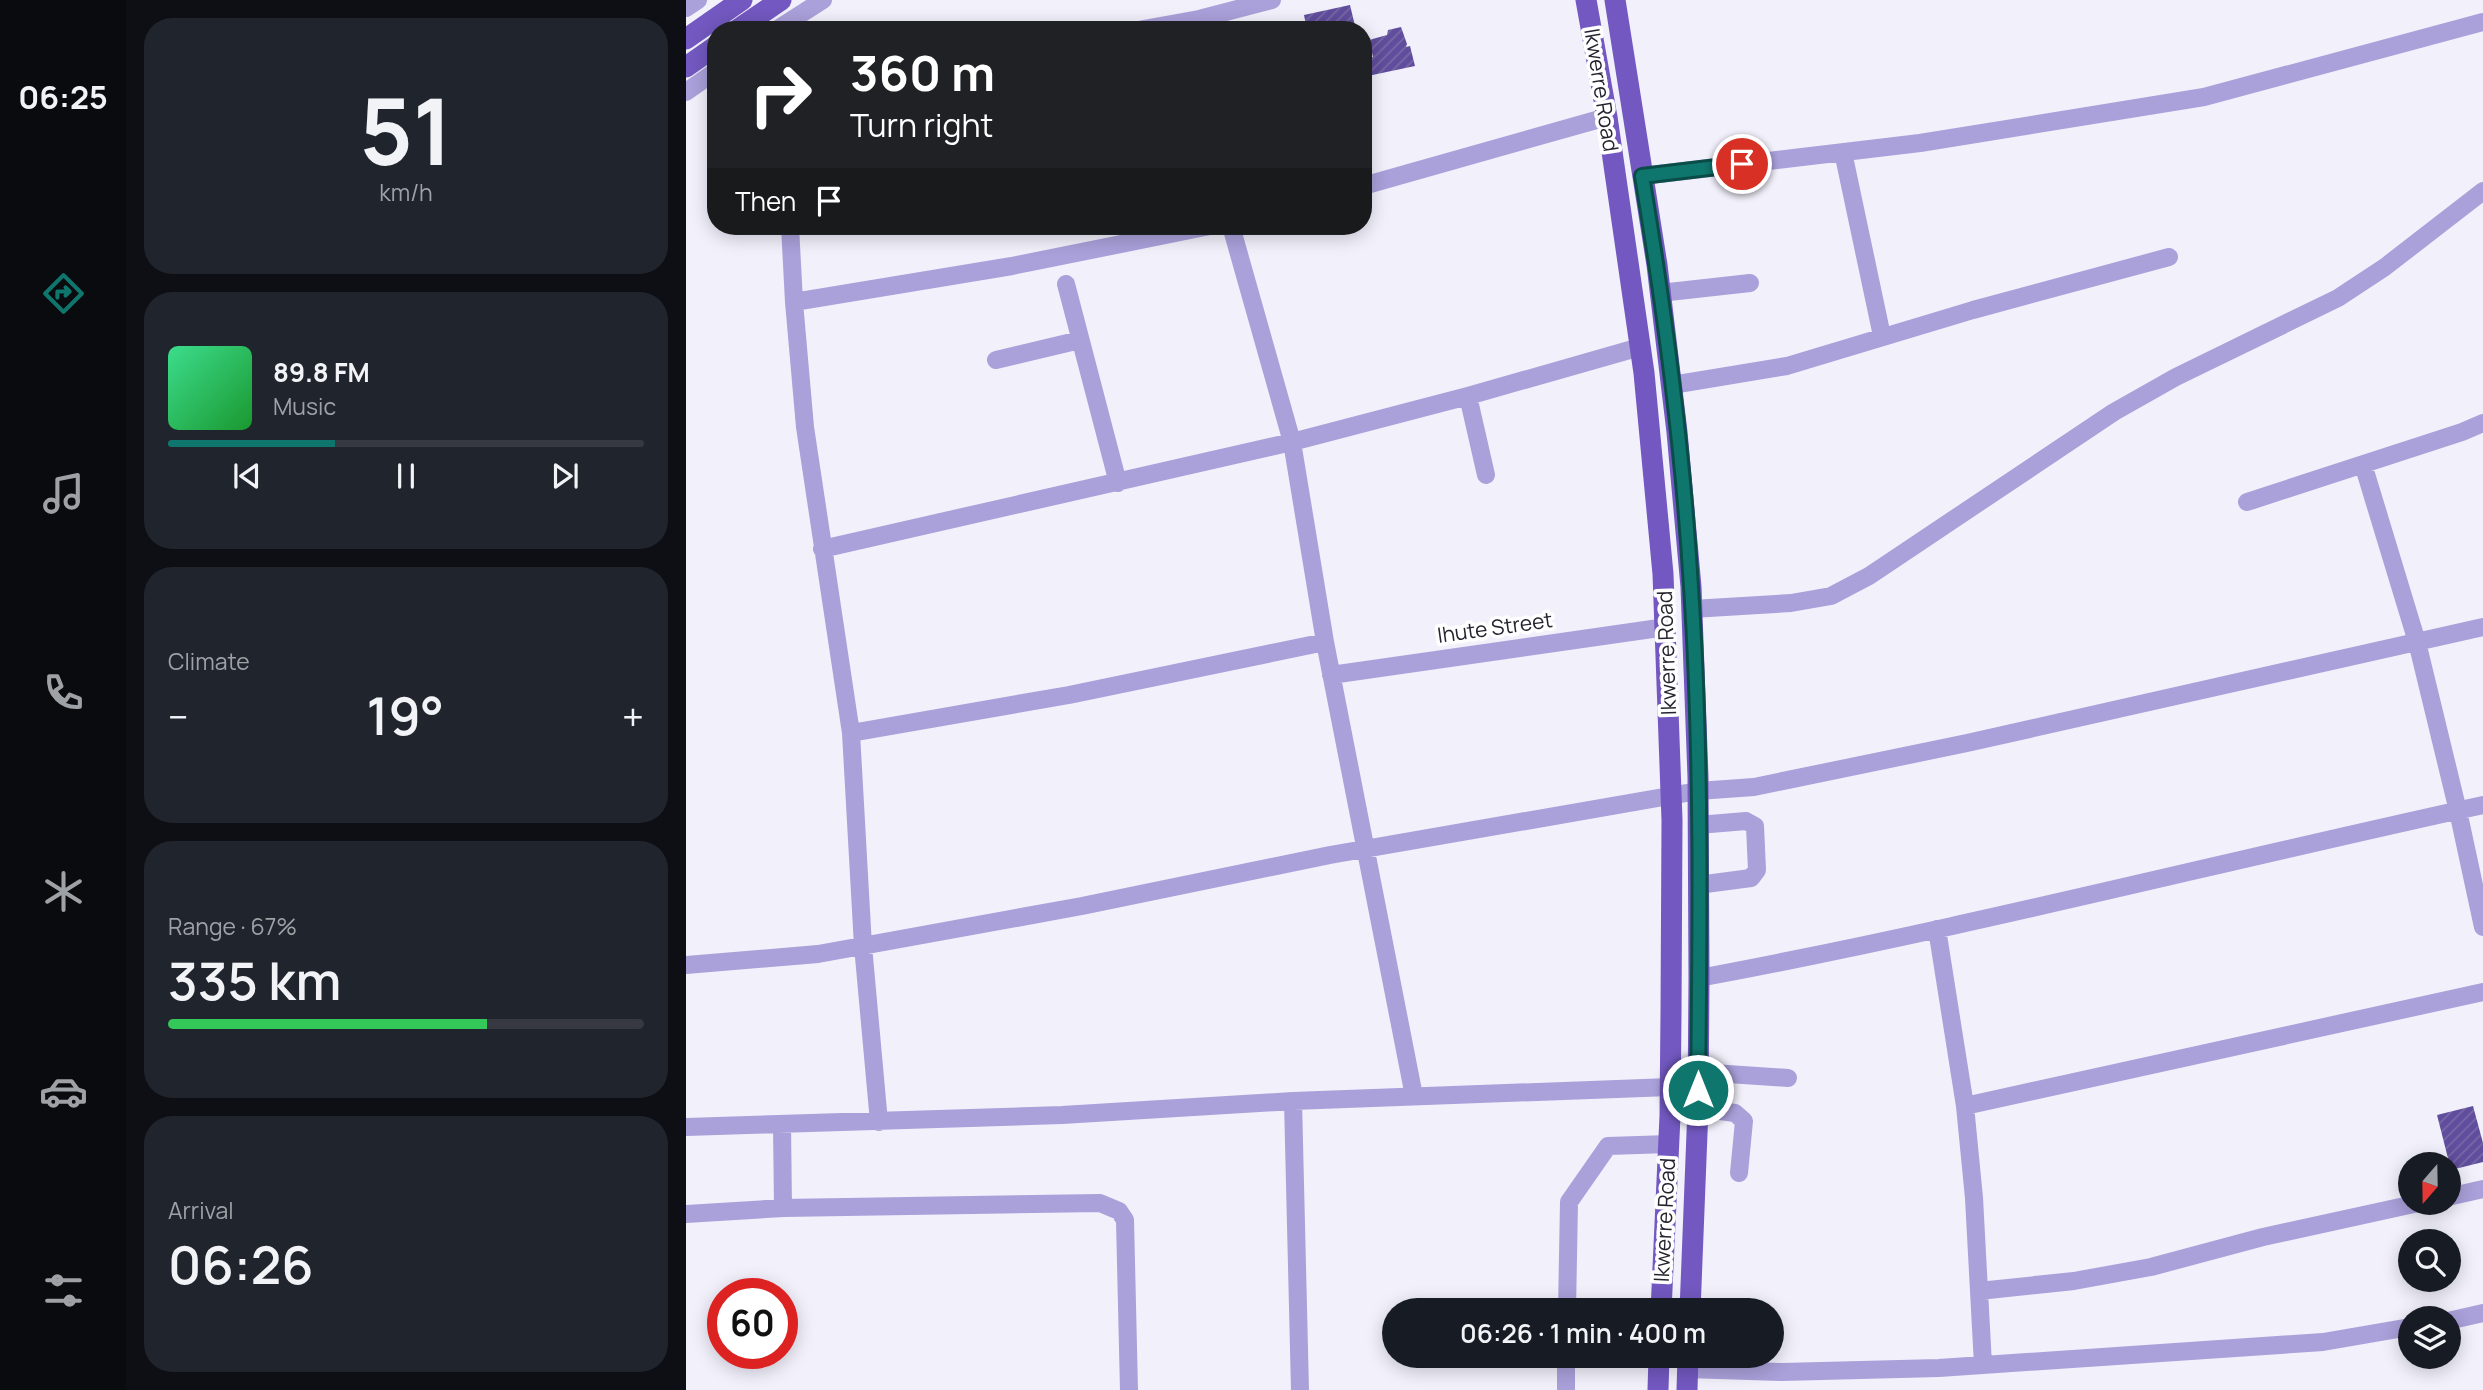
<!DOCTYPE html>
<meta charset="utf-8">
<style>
:root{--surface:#171b24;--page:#20242c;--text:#f1f3f6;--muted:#9ea1a6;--line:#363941;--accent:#0f766e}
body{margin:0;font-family:Manrope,sans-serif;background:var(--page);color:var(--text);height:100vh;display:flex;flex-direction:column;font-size:26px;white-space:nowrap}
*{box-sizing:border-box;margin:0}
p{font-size:23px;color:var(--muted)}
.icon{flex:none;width:38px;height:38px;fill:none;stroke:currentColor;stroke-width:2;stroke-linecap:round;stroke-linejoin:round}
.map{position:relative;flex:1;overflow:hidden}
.sheet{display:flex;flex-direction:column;gap:18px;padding:18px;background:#0d0f14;width:560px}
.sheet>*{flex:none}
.hud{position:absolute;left:21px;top:21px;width:665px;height:214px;border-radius:28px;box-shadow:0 4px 18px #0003;background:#202124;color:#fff;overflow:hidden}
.needle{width:46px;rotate:200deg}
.tools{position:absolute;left:1712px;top:1152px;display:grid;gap:14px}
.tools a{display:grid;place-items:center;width:63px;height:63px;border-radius:50%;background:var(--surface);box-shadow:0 4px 18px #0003;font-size:35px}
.speed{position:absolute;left:21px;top:1278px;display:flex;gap:14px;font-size:35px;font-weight:700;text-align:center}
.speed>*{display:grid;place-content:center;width:91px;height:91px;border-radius:50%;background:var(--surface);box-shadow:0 4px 18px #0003;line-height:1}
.speed .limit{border:10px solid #d22;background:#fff;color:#111}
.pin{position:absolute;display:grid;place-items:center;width:60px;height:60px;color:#fff;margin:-30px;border:4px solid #fff;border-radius:50%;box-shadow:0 2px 7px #0007}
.me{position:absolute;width:77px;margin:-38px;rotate:0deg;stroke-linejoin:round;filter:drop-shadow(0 0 5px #0008)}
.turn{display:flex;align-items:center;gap:24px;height:147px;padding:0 28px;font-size:32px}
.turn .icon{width:91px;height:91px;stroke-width:2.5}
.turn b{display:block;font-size:49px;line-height:60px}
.then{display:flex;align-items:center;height:66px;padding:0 28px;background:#0003;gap:14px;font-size:26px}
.big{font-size:52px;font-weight:600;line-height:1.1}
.sheet .widget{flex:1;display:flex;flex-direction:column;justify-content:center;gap:10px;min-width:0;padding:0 24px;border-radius:28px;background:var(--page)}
.sheet .dial{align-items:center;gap:0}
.dial b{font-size:91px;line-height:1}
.song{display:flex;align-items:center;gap:21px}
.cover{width:84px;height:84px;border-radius:10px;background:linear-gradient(135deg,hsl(150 70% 55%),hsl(130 70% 35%))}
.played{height:7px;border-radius:4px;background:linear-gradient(90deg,var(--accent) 35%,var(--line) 35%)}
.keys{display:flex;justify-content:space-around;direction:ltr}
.heat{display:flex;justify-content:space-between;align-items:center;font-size:38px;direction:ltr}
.charge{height:10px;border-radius:5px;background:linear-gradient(90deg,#34c759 67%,var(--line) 0)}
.trip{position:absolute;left:696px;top:1298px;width:402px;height:70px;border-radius:35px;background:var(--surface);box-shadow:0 4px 18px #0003;font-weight:600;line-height:70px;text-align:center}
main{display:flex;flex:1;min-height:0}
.tab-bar{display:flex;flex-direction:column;width:126px;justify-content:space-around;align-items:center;background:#090b0e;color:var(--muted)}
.tab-bar .icon{width:49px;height:49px}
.tab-bar .active{color:var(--accent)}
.tab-bar b{font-size:32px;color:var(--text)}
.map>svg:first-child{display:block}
.building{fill:url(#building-hatch)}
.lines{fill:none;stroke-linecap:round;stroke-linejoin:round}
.minor{stroke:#aaa0da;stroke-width:18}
.major{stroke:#7258c0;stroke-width:21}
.route-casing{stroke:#0a4d48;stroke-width:18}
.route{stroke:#0f766e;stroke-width:12}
.labels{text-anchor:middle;stroke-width:7;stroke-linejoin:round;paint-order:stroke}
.street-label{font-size:21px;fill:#25232e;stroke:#fff}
</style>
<main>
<nav class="tab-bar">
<b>06:25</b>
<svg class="icon active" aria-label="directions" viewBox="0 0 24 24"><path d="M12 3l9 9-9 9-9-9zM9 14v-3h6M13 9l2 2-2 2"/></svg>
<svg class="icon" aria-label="music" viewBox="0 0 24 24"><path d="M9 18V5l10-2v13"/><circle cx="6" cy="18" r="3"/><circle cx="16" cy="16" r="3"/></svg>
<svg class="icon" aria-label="phone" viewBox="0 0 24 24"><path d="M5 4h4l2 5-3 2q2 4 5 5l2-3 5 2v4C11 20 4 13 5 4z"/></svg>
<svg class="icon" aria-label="climate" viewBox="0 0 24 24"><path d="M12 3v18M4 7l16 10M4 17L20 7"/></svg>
<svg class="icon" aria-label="car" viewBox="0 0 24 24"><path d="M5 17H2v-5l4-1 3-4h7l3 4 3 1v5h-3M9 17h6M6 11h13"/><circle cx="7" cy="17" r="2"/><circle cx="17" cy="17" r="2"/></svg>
<svg class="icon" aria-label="filters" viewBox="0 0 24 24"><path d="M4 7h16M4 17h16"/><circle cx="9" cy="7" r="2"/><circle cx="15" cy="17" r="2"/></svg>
</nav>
<section class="sheet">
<div class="widget dial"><b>51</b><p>km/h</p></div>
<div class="widget">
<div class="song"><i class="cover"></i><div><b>89.8 FM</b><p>Music</p></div></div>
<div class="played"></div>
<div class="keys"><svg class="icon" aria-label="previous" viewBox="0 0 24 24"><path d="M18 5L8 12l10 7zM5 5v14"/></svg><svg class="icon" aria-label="pause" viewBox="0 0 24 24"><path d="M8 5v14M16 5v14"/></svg><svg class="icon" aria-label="next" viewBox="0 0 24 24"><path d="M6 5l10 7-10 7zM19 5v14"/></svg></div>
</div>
<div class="widget"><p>Climate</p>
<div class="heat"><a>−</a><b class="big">19°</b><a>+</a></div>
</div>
<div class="widget"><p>Range · 67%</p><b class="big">335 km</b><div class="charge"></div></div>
<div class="widget"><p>Arrival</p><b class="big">06:26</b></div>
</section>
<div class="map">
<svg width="1797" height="1390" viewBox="0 0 1797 1390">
<defs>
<pattern id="building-hatch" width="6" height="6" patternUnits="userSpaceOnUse" patternTransform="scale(1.75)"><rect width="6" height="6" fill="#604d9d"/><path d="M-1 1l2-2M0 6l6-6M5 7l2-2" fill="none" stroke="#7869a6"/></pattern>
</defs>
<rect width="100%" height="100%" fill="#f1f0fb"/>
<path class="building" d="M664 5 670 30H621L618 15Z
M715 27 721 44 720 47 724 46 729 66 677 77V59L687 57 683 40 701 35 702 30Z
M1787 1106 1797 1143V1162L1765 1170 1751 1115Z"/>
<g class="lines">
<path class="minor" d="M0 8 12 0
M90 30 137 0
M452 30 513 19 586 0
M0 92 30 71
M1157 152 1196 336
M956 176 1234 143 1518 97 1797 22
M677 186 921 117
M104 226 108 302 119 427 165 733 177 946 193 1122
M545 226 606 442 639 642 728 1096
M380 284 432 483
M974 293 1064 283
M108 302 326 266 524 226
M310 360 394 340
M986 385 1101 366 1287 310 1483 257
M782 396 800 475
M1677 464 1731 642 1772 811 1797 927
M1561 502 1776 432 1797 423
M136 549 606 442 782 396 954 347
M1006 609 1105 603 1145 596 1183 576 1428 412 1490 377 1652 298 1699 267 1797 191
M645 675 980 627
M165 733 383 695 639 642
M1012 825 1060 821 1069 826 1071 870 1065 878 1012 885
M1251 929 1279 1106 1288 1198 1297 1365
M0 965 132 954 396 906 644 855 1012 791 1068 787 1281 743 1797 627
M1013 978C1276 929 1535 862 1797 805
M1012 1072 1102 1078
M607 1101 614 1390
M1279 1106 1797 992
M1012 1108 1049 1113 1058 1121 1053 1173
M96 1124 97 1208
M0 1127 376 1115 607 1101 984 1087
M1762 1197 1797 1189
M0 1214 97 1208 414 1203 433 1211 439 1220 443 1390
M1293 1291 1388 1281 1465 1267 1577 1237 1737 1202
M881 1311 883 1202 922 1146 983 1144
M1762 1321 1797 1313
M1001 1369 1096 1372 1253 1368 1637 1342 1724 1327
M880 1390V1356"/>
<path class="major" d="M900 0 921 117 958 373 977 574 986 820 985 1013 984 1116 975 1311
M929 0 971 265 991 432 1005 587 1012 777 1013 978 1012 1108 1004 1311
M51 30 95 0
M0 39 56 0
M0 67 30 46
M972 1390 973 1356
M1001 1390 1002 1356"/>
</g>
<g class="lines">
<defs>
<path id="route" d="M1012 1090C1014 922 1016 754 1005 587 997 449 979 312 956 176L1056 164"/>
</defs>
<use href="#route" class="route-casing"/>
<use href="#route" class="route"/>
</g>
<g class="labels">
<g class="street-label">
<text transform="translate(915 90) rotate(81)" y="7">Ikwerre Road</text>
<text transform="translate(809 628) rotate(-8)" y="7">Ihute Street</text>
<text transform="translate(981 653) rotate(-92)" y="7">Ikwerre Road</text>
<text transform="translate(979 1220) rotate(-87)" y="7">Ikwerre Road</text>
</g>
</g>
</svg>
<div class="tools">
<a><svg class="needle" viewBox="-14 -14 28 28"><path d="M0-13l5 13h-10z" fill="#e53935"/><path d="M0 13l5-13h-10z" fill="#9ea1a6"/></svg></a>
<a><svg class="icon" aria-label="search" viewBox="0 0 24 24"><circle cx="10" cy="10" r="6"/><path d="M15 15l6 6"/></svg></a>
<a><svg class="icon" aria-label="layers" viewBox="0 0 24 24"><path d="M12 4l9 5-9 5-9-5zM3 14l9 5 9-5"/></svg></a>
</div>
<div class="speed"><div class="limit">60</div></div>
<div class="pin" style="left:1056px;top:164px;background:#d93025"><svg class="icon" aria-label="arrive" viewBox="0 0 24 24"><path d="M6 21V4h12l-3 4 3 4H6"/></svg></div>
<svg class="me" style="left:1012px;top:1090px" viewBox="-20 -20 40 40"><circle r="17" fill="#0f766e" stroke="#fff" stroke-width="3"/><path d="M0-11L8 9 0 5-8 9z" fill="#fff"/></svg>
<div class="trip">06:26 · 1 min · 400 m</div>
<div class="hud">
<div class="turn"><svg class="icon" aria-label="right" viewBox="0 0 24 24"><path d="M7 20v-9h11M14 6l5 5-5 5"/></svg><div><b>360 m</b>Turn right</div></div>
<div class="then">Then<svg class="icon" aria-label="arrive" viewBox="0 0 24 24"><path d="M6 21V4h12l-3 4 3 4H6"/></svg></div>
</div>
</div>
</main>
